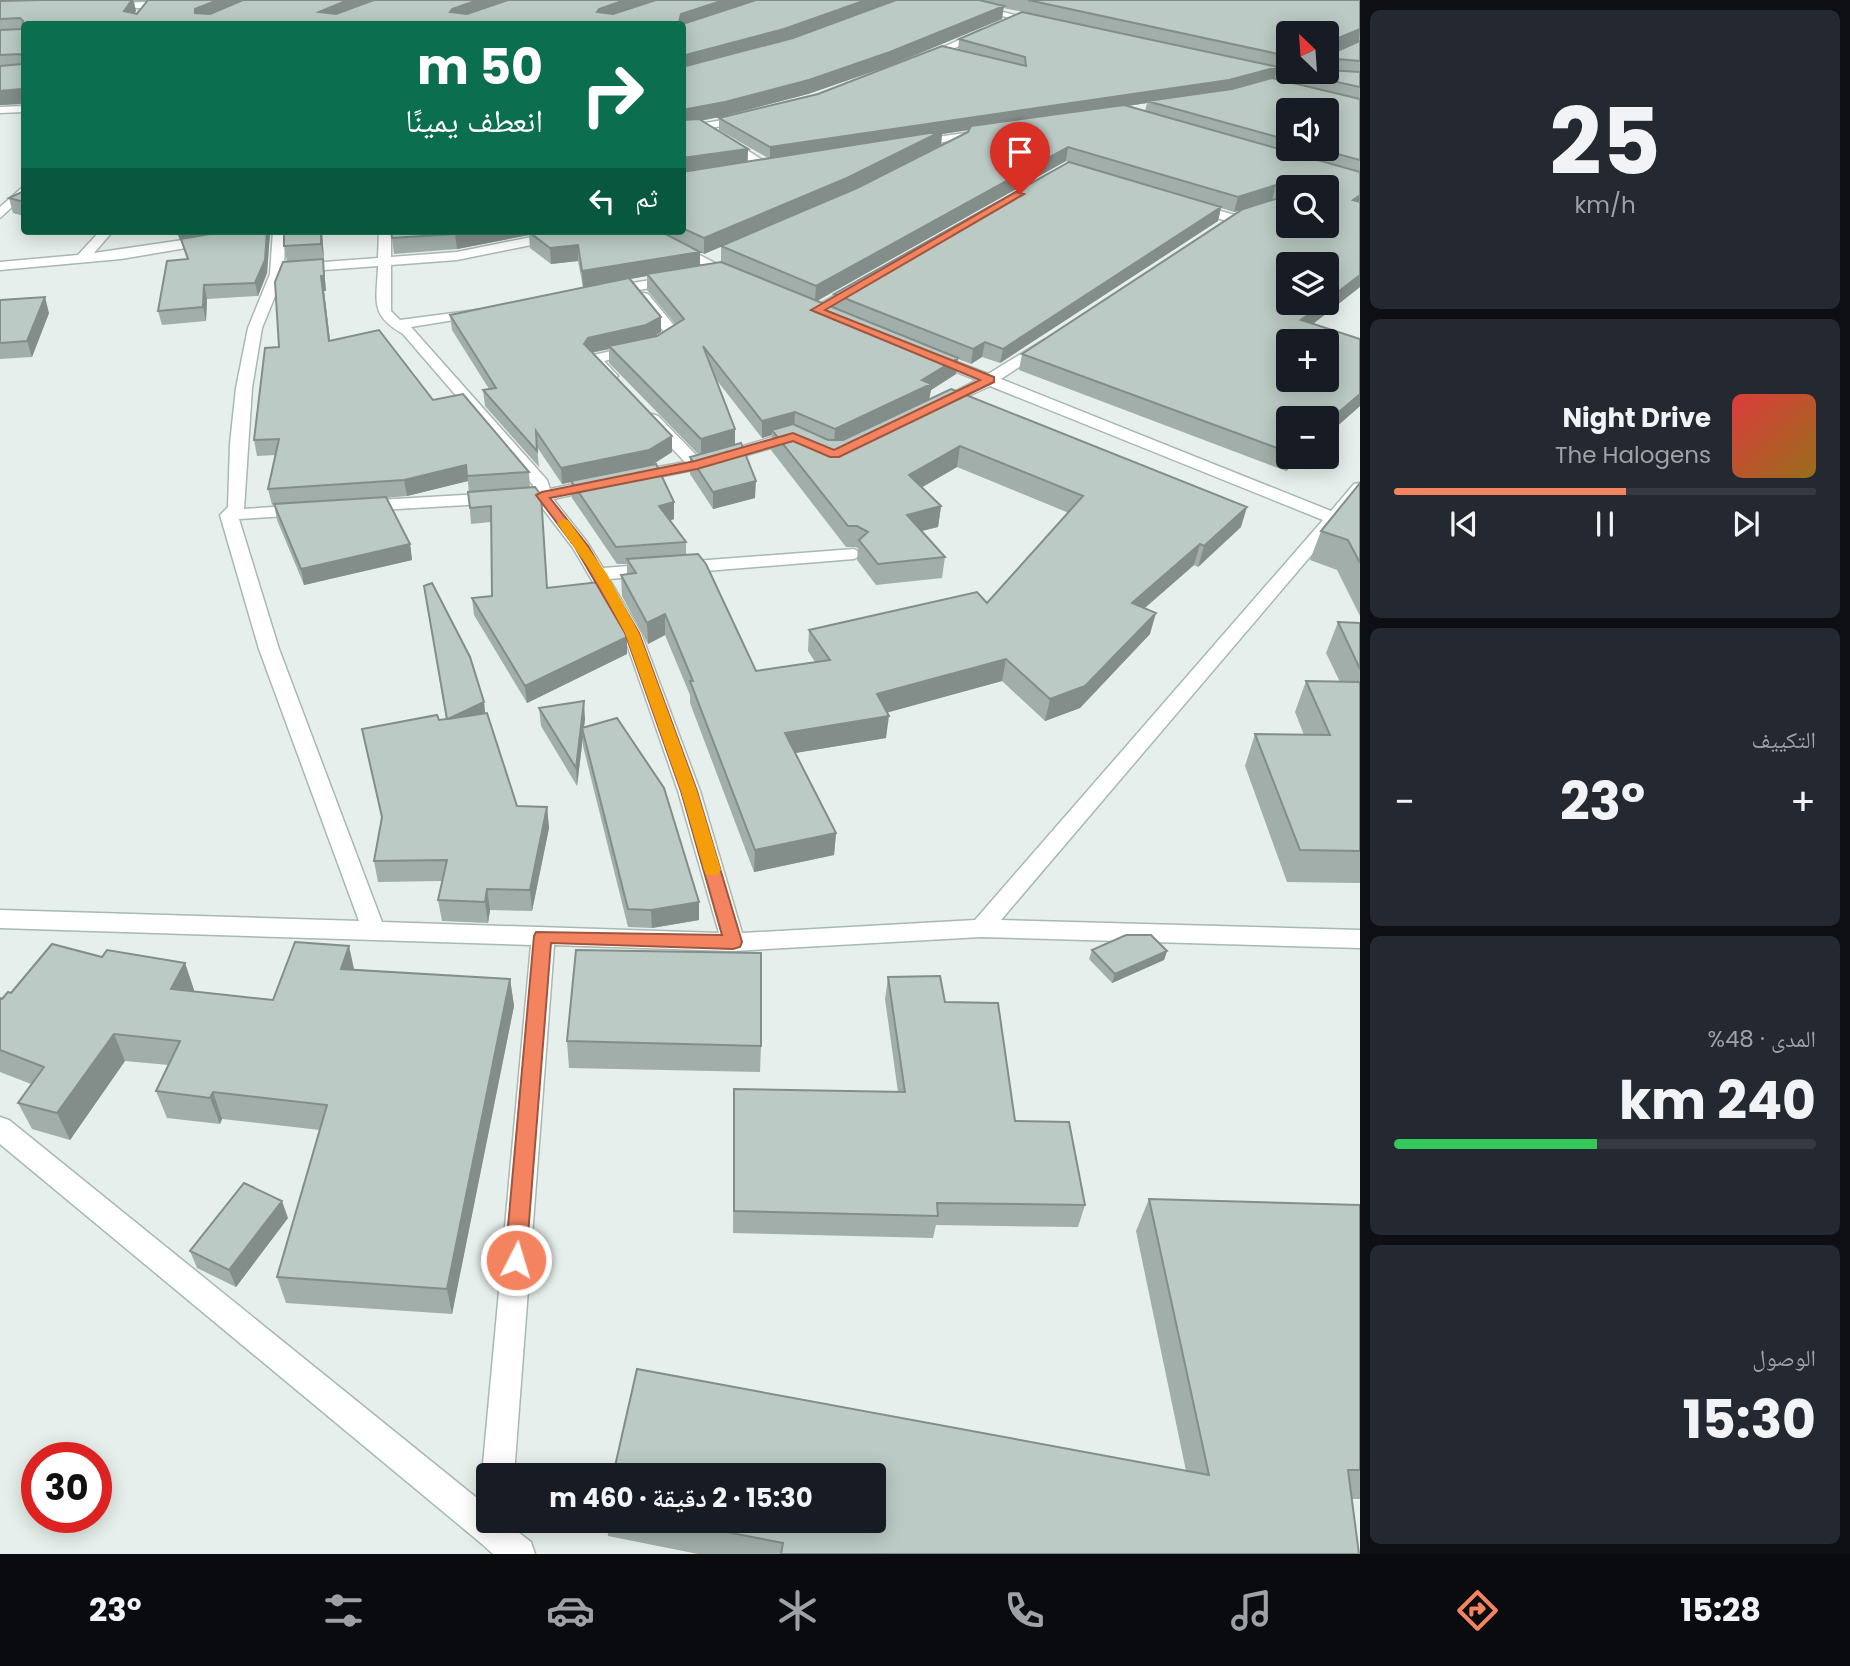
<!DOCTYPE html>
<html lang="ar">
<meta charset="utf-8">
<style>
:root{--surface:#171b24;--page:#242831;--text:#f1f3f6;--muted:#9ea1a6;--line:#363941;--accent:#f4845f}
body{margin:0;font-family:Poppins,"Noto Naskh Arabic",sans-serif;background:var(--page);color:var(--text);direction:rtl;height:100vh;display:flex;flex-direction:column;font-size:26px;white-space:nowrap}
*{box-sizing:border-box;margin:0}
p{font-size:23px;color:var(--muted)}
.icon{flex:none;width:38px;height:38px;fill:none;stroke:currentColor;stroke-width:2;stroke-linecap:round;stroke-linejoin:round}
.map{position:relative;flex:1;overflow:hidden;direction:ltr}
.side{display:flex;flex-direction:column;gap:10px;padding:10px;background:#0d0f14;width:490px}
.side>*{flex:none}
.guide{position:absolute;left:21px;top:21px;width:665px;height:214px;border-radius:7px;box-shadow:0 4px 18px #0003;direction:rtl;background:#0b6e4f;color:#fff;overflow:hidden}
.needle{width:46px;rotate:335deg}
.buttons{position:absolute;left:1276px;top:21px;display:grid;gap:14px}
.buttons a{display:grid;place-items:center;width:63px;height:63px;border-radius:7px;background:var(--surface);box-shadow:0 4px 18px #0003;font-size:35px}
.speed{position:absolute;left:21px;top:1442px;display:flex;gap:14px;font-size:35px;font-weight:700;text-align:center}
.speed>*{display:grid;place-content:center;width:91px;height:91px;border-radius:50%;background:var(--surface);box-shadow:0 4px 18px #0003;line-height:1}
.speed .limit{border:10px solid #d22;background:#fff;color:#111}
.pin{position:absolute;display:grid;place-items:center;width:60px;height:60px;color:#fff;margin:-72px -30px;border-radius:50% 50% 50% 0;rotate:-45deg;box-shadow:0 0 7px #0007}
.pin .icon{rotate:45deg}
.me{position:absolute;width:77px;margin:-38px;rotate:5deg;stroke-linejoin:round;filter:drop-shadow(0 0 5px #0008)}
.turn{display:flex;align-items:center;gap:24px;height:147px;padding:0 28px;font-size:32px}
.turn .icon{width:91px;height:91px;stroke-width:2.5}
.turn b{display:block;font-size:49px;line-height:60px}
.then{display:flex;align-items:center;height:66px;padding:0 28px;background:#0003;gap:14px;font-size:26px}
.big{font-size:52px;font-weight:700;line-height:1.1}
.side .widget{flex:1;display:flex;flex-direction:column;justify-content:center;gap:10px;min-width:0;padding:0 24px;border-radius:10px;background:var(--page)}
.side .dial{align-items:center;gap:0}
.dial b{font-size:91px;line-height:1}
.song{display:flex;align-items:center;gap:21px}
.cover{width:84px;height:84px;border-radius:10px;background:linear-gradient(135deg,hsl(0 70% 55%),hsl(40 70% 35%))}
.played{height:7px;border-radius:4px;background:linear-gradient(90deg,var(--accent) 55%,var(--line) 55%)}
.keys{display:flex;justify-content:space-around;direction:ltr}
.heat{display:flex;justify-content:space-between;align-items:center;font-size:38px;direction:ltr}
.charge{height:10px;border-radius:5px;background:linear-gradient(90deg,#34c759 48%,var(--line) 0)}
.trip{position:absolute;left:476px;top:1463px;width:410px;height:70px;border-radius:7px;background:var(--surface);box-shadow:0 4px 18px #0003;font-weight:700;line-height:70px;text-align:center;direction:rtl}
.tab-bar{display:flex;height:112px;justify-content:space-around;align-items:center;background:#090b0e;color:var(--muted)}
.tab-bar .icon{width:49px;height:49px}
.tab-bar .on{color:var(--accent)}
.tab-bar b{font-size:32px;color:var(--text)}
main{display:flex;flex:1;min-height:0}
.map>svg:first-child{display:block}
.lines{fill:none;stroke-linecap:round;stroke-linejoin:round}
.minor-casing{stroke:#a8b8b2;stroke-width:3}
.minor{fill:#fff;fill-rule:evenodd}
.wall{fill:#a1aea9;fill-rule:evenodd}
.shaded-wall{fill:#838d89}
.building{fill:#bbcac4;stroke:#838d89;stroke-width:2;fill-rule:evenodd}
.route{fill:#f4845f;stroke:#9f563e;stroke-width:2}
.slow{fill:#f59e0b}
</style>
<main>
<section class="side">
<div class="widget dial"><b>25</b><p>km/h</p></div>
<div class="widget">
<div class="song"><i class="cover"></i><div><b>Night Drive</b><p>The Halogens</p></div></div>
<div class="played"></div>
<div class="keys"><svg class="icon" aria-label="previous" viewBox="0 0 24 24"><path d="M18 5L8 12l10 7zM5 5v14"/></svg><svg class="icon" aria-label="pause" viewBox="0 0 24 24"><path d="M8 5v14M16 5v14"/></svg><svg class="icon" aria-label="next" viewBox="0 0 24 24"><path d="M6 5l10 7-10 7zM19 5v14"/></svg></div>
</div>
<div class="widget"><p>التكييف</p>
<div class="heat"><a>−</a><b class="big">23°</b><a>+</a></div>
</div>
<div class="widget"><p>المدى · 48%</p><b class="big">240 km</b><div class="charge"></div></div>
<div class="widget"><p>الوصول</p><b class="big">15:30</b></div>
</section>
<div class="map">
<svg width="1360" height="1554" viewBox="0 0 1360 1554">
<rect width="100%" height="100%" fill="#e6efeb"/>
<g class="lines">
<defs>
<path id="minor" d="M938 0H955L1043 22 1038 25Z
M107 3 148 2 153 5 140 24H130L141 8H104V4Z
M981 30 990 32 926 61 917 59Z
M1251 64 1279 71 1360 77V83L1279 77 1247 69V65Z
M24 106V112L0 113V107Z
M746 116 750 117V121L682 133V127Z
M987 130 991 131V135L915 146 909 143 915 140Z
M721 139H729L774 167 764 170 721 143Z
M24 186V196L0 218V207Z
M1193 203 1238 216 1240 219 1234 223 1189 210 1187 207Z
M100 231H113L94 253 210 236 216 240 210 244 121 259 0 270V262L78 255Z
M273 231H285L284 274 262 328 252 388 244 509 302 505 311 510 302 515 239 519 279 649 382 922 719 933 678 791 623 633 573 548 537 501 362 511 354 506 362 501 533 491V485L403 334C369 314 377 302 378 266L297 272 290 268 297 264 378 258 379 231H391V257L457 252 561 231H586L580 235 457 260 391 265V311L400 320 484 309 486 312 479 316 411 327 547 480 550 489 598 479 604 480 606 484 604 488 553 499 587 542 603 568 854 549 863 554 854 559 609 579 641 633 700 791 742 933 975 920 1323 520 990 386 940 409 935 411 927 406 977 380 924 359 922 356 924 353H934L988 374 1044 340 1049 341 1051 344 1049 347 1001 379 1331 511 1354 484 1360 483V498L1001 920 1360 930V948L981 937 733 951 554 945 514 1475H488L487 1486 482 1475 531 945 0 928V910L359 921 259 649 220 515 228 507 230 444 236 388 248 328 270 274Z
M636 231H652L741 276 734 280 729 279Z
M676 276 683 280 681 283 607 295 600 291 607 287Z
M858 282 863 283V289L821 313 816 314 809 310Z
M643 293 648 294 681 334 657 349 604 361 618 376 610 381 605 379 587 359 589 356 647 343 665 333 636 297Z
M652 414 658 416 700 459 793 431 806 439 804 442H791L703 468 633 482 627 481 625 477 627 473 685 462 644 419Z
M0 1117 9 1120 488 1507V1521H510V1526L531 1542 535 1554H493L482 1544 0 1144Z"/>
</defs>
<use href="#minor" class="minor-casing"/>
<use href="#minor" class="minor"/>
</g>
<path class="wall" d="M0 0H1360V287L1313 324 1360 339V406L1326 436V418H1288V457H1303L1286 471 1019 370 1022 354 1242 210 1234 212 1221 208 1218 221 1000 363 982 357 971 364 958 359 956 374 931 390 929 399 1241 527 1198 567 1194 565 1145 608 1150 634 1080 708 1045 721 1002 681 887 712 886 738 795 753 836 833 834 855 754 872 690 703V695L665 635 648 644 622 596 621 575 627 574V564H617L572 498 571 482 562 484 537 447 539 467 485 406 483 390 489 389 452 330 450 315 583 287 578 261 551 264 530 248 529 235 457 249 394 254 392 238 391 231H682V24H24V115L21 104 0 105ZM134 1H147L137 14 134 13 136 11ZM1003 8 1034 14 959 39 958 50 818 94 719 118V130L768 158 748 161V149L701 121 724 116 808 94 889 66 1002 19ZM1288 33H1326V72L1296 73 1293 83 1275 78 1278 68 1288 69ZM1359 41H1360L1329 54ZM1147 103 1145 111 1128 106ZM1288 110 1326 149H1288ZM969 130 968 132 857 188 789 217 941 145 942 134ZM1066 161 1068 162 834 294 833 307 817 301ZM721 247V262L700 266V252L704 254ZM647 276V290L675 324 657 336 653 337 661 332V317L630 279ZM609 349V363L699 455 690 457V474L713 509 755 498 735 445 715 378 762 438 772 435 771 450 846 547H855L858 548 857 560 876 585 942 578 945 557 922 531 938 527 941 506 922 487 957 467 1069 513 987 603 809 630 808 651 815 662 756 671 686 554V542L670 521 674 519V502L652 465 672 452 592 353Z
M24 191V216L13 213 9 198Z
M176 231H270L267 273 258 296 207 299 206 321 162 325 158 311 187 259 181 240H180Z
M322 231 324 259H323L326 291H324L330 341 433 400 529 472 530 488 547 588 627 637V654L527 703 474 615 472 598 492 596 491 522 471 524 468 481 407 496 386 498 410 544 412 560 304 585 277 520 274 504 272 505 268 489 275 455 257 456 254 440 279 347 287 262 284 246Z
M0 300 49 313 32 357 0 359Z
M1360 483V616L1337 570 1310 560 1321 531Z
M424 586 484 702 485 713 517 806 547 807 549 828 532 911 490 910 488 923 442 921 438 900 443 881 378 882 374 861 382 819 362 729 446 719Z
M1338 622 1360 623V883L1287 882 1245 766 1255 734 1304 735 1295 712 1306 681 1340 682 1326 653Z
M539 708 585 719 584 728 699 920 652 928 628 927 583 746V737L577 786 541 726Z
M1092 950 1167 951 1164 960 1112 983 1089 959Z
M102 957 185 963 194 990V991L273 1000 355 970 510 979 514 1006 452 1314 286 1303 277 1277 320 1130 222 1119 220 1124 167 1118 156 1091 169 1065 125 1061 70 1140 32 1129 18 1103 31 1084 0 1072V998L2 999 11 993Z
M888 977 945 1002 1015 1121 1085 1205 1078 1227 936 1225 933 1238 733 1233 734 1089 898 1092 885 999Z
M567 1041 761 1046 760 1072 569 1068Z
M1149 1199 1360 1205V1499H1352L1359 1554H698L608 1536 607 1521H873L1186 1471 1136 1231Z
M288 1218 236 1287 197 1268 190 1251Z"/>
<path class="shaded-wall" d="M132 0H133L136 11 127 24 124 11Z
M218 0H253L198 24 195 13V9Z
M348 0H381L321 24 319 12Z
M478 0H516L451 24 450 12 452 9Z
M625 0H664L597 24V12L599 9Z
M724 0H763L682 26 679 24 681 14Z
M866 0H899L783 42 682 69V56Z
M1004 6 1002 19 889 66 808 94 724 116 682 124V110Z
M1360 29 1359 41 1326 55 1329 42Z
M1278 67 1275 78 1226 91 1147 101V103L942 134 941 145 846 193 704 254V238L770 159V147Z
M20 89 23 100 20 101 21 104 0 105V91Z
M1068 147 1066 161 815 302 816 286Z
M748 149 747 163 682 173V158Z
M1276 185 1272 200 1234 212 1238 197Z
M1360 195V207L1353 200Z
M1221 207 1218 221 1000 363 1003 349Z
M177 231H228L180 240Z
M267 231H270V234L267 273 258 296 255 283Z
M321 231H322L324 259 321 244Z
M469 231H548L529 232V235L457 249 455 234Z
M578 245V261L551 264 550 248Z
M700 252V268L647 274V276L583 287 582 271Z
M323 259 326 291H324L332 356 321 276Z
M1360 275V287L1296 337 1301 320 1324 303H1326V301Z
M204 285 207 299 206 321 203 307Z
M45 297 49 313 32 357 27 341Z
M661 317V332L646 341 609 346V349L588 353 584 344 588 338Z
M985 342 982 357 971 364 973 349Z
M958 358 956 374 931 390 929 400 834 446 835 429 922 380Z
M1360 394V406L1326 436V423Z
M795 412 794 429 772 430V435L762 438V421Z
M735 429V446L701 456V439Z
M672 436V452L650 466 562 484 561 468Z
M960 446 957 467 907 496 909 475Z
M1291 457H1303L1286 471Z
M466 465 468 481 407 496 404 480Z
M756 481 755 498 713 509V492Z
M674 502V519L659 523V506Z
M941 506 938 527 904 535 907 515Z
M1247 507 1241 527 1198 567 1204 546Z
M410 544 412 560 304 585 301 569Z
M1200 544 1194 565 1126 624 1132 603Z
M1156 613 1150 634 1080 708 1045 721 1050 699Z
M665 614V635L648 644 647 623Z
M627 637V654L527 703 525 686Z
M1006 659 1002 681 875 716 877 694Z
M584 701 585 719 583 732 582 728 583 737 577 786 576 768Z
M484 702 486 723 448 719Z
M889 716 886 738 783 755 785 733Z
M547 807 549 828 532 911 530 890Z
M836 833 834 855 754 872 755 850Z
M487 889 490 910 488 923 485 902Z
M699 902V920L652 928 651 910Z
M349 946 355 973 341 969Z
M1167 951 1164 960 1112 983 1115 974Z
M185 963 194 990 180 1016 171 989Z
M510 979 514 1006 452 1314 447 1289Z
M114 1034 125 1061 70 1140 57 1113Z
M213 1092 222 1119 220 1124 210 1098Z
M282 1201 288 1218 236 1287 229 1270Z"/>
<path class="building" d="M41 0H132L124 11 137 14 148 0H218L195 9V13L210 14 243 0H348L319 12 336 14 374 0H478L452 9 450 12 467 14 508 0H625L599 9 597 12 613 14 656 0H724L681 14 679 22 683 24 756 0H866L784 29 682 56V24H24V100L20 101 23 92 20 89 0 91V66L22 64 23 57 20 54 0 55V30L22 29 23 21 20 18 0 19V1Z
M896 0H979L1004 6 890 52 809 80 725 102 682 110V67L793 38Z
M1028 0H1360V29L1329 42 1328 53 1331 54 1360 41V61L1326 58V33H1288V55H1283Z
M1022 12 1278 67 1229 80 770 147 719 118 818 94 942 46 1026 66 1025 57 959 39Z
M1326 70 1360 72V87L1296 73 1326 72Z
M1272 78 1360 99V160L1319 149H1326V110H1288V140L1147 101 1232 89Z
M1124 105 1360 172V195L1353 200 1360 202V275L1326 301V264H1288V303H1324L1301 320 1360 339V394L1326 423V418H1288V452L1022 354 1243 209 1282 197V186L1276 185 1238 197 1068 147 816 286 721 246 857 188 968 132 971 126ZM1288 187H1326V226H1288ZM1288 341H1326V380H1288Z
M699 119 748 149 682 158V120Z
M942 131 847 178 704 238 682 228V172Z
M1069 162 1221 207 1003 349 985 342 973 349 834 294Z
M24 191V202L9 198Z
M227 231H267L265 260 255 283 204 285 203 307 158 311 167 261 188 259 181 239Z
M284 231H321V244L284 246Z
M391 231H469L455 234 392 238Z
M535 231H660L700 252 582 271 578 245 550 248 529 232Z
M323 259 324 276H321L329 341 379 330 433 400 463 394 529 472 467 476 466 465 404 480 268 489 279 439 254 440 265 348 279 347 275 282 283 262Z
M721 262 958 358 922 380 931 384 835 429 795 412 762 421 703 346 735 429 701 439 609 346 657 336 684 319 647 274Z
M629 278 661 317 646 325 588 338 584 344 672 436 649 450 561 468 536 431 537 451 483 390 496 388 450 315Z
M45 297 27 341 0 343V300Z
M951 389 1247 507 1204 546 1200 544 1132 603 1156 613 1085 686 1050 699 1006 659 877 694 889 716 785 733 836 833 755 850 690 681H693L665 614 647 623 621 575 636 573 627 559 698 554 706 564 756 671 830 660 809 630 977 592 987 603 1083 496 960 446 909 475 941 506 907 515 945 557 878 564 859 540 868 532 857 526H848L772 430 793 424 828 440H843Z
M741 443 756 481 713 492 690 457Z
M656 464 674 502 659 506 686 542 616 547 571 481Z
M1360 483V563L1348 540 1321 531Z
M535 487 541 495 547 588 599 582 620 617 627 637 525 686 472 598 492 596 491 506 470 508 468 492Z
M386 497 410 544 301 569 274 504Z
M432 583 470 657 484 702 448 719 487 713 517 806 547 807 530 890 487 889 485 902 438 900 447 860 374 861 382 817 362 729 437 715 439 720 447 719 424 586Z
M1338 622 1360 623V669Z
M1306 681 1360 682V851L1300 850 1255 734 1330 735Z
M584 701 576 768 539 708Z
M617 718 664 788 699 902 651 910 628 909 582 728Z
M1126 935H1151L1167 951 1115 974 1092 950Z
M295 942 349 946 341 969 510 979 447 1289 277 1277 327 1105 213 1092 210 1098 156 1091 180 1041 114 1034 57 1113 18 1103 44 1067 0 1050V998L2 999 8 992 11 993 52 944 102 957 107 950 185 963 171 989 273 1000Z
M576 950 761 953V1046L567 1041Z
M940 976 945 1002 998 1003 1015 1121 1069 1122 1085 1205 937 1203 938 1216 734 1211V1089L905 1092 888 977Z
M244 1183 282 1201 229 1270 190 1251Z
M1149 1199 1360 1205V1470H1348L1359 1554H781L783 1543 669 1521H873V1475H613L637 1369 1209 1475Z"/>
<path class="route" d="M1016 192 1024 194 825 310 994 377V382L839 457H830L793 441 697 469 550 498 588 546 639 633 697 791 742 942 740 947 733 949 551 943 526 1260 523 1267 516 1269 508 1267 505 1260 534 936 536 932 722 935 681 791 625 633 575 547 536 495 542 492 695 461 793 433 834 450 980 380 811 310Z"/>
<path class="slow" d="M564 519 568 520 607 574 639 633 697 791 721 870 718 875H706L704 870 681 791 625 633 593 574 557 523Z"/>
</svg>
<div class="buttons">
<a><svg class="needle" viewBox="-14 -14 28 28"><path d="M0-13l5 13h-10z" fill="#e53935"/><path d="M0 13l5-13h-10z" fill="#9ea1a6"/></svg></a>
<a><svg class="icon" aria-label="sound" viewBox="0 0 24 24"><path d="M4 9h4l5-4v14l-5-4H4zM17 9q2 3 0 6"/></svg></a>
<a><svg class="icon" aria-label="search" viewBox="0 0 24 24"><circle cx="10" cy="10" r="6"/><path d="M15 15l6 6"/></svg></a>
<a><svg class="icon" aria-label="layers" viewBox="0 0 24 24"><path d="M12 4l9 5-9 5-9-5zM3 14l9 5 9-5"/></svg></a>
<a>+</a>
<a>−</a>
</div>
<div class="speed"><div class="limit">30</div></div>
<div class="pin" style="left:1020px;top:194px;background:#d93025"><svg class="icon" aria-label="arrive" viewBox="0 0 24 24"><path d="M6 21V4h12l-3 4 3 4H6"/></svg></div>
<svg class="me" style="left:516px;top:1260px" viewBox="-20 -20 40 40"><circle r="17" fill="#f4845f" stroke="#fff" stroke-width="3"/><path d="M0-11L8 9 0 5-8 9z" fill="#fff"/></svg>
<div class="trip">15:30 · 2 دقيقة · 460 m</div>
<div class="guide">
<div class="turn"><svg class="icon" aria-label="right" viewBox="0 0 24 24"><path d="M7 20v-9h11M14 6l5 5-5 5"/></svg><div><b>50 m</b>انعطف يمينًا</div></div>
<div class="then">ثم<svg class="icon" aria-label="left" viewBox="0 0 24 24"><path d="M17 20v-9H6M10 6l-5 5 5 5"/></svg></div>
</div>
</div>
</main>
<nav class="tab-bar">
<b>15:28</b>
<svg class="icon on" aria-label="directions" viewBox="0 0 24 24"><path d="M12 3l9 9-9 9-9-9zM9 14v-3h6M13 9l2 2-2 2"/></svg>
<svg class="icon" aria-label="music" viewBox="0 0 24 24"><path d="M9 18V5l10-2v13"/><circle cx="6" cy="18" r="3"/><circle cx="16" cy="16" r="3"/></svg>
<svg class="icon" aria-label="phone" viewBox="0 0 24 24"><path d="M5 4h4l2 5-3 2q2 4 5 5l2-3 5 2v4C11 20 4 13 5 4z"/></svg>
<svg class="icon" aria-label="climate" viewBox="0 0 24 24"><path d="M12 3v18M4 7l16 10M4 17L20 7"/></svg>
<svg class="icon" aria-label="car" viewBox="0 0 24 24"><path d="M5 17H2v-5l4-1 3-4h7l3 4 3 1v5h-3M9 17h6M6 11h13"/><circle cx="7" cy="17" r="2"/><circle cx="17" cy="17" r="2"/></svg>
<svg class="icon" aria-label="filters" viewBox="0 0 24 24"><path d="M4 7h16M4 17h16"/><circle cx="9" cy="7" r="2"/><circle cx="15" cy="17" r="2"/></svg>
<b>23°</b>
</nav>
